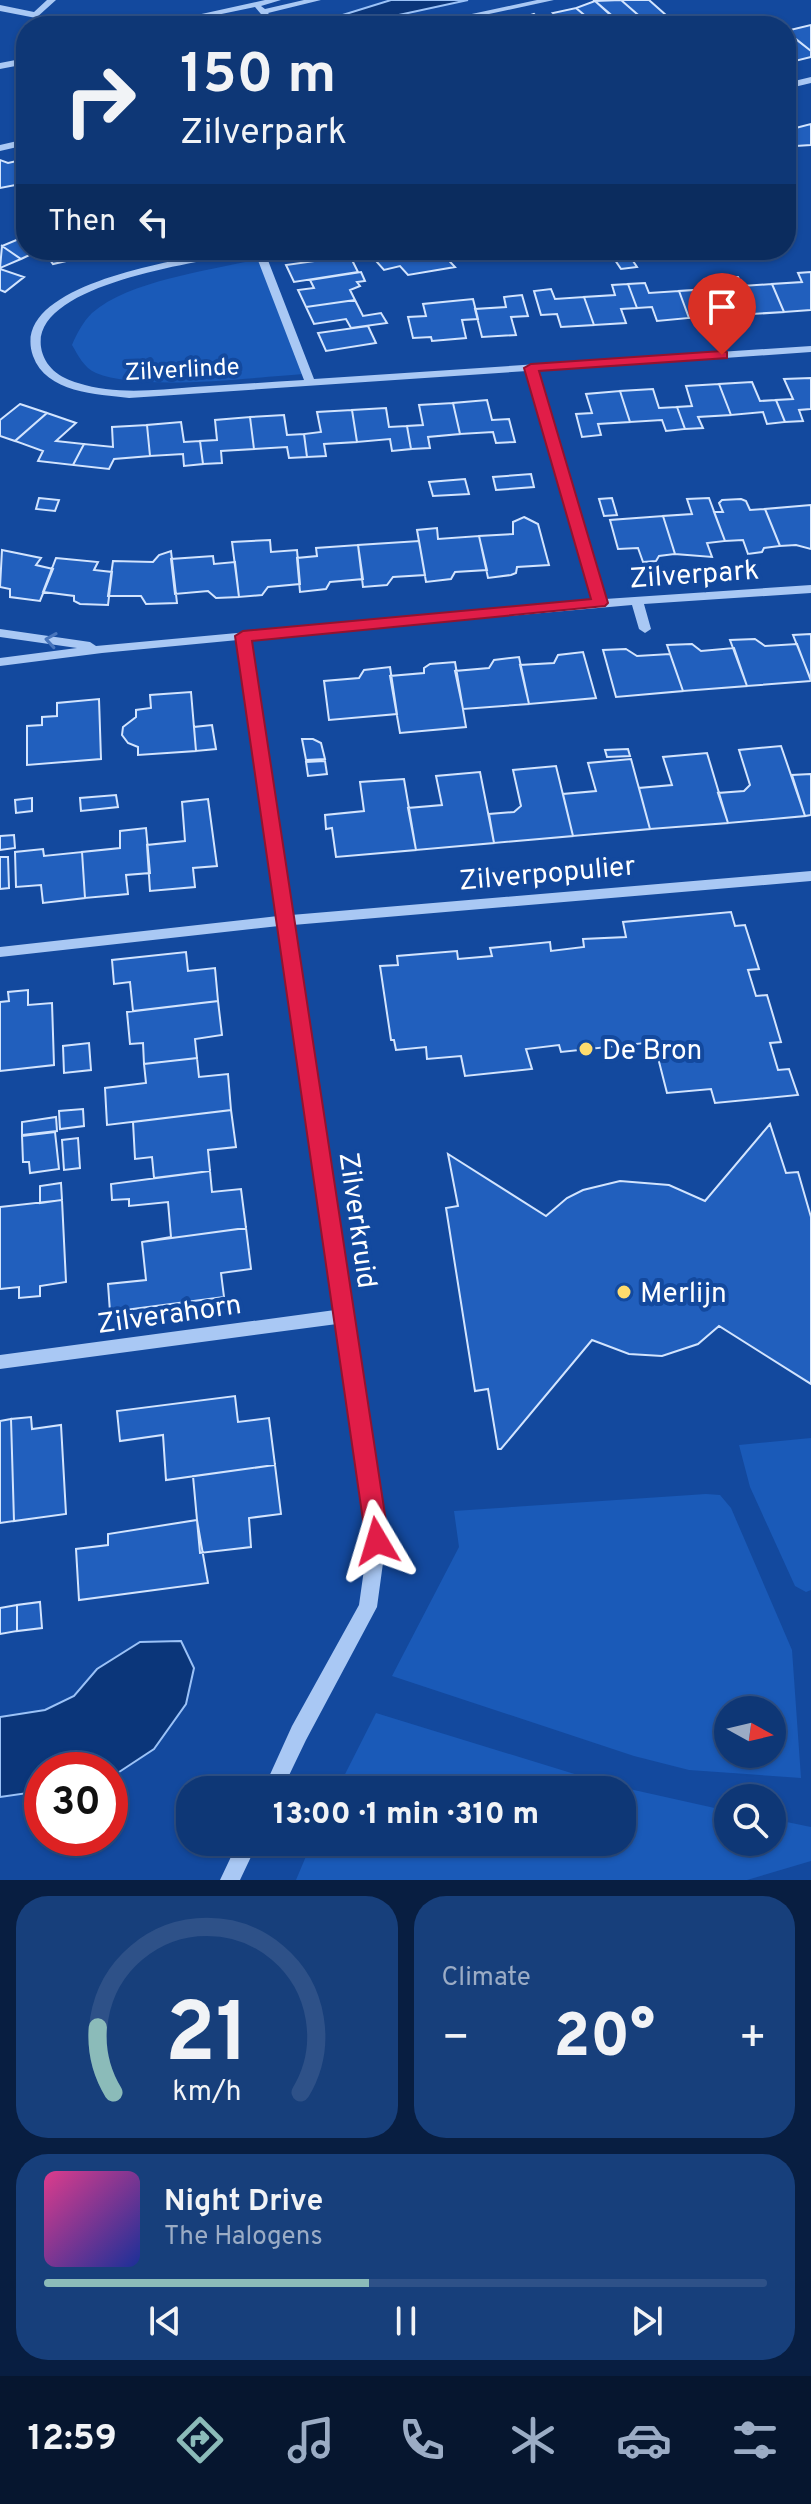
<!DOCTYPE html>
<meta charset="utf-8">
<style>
:root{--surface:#0e3776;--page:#173f7b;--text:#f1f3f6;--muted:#9bacc5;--line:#2e5188;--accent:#8bbbb9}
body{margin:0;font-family:Overpass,sans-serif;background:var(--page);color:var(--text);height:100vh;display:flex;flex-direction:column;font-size:30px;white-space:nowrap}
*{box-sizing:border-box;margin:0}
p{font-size:26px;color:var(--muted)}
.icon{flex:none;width:44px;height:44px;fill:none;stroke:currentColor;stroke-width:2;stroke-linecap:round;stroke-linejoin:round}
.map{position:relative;height:1880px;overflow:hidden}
.drawer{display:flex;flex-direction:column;gap:16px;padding:16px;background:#081e41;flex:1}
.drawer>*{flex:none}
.banner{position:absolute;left:16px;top:16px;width:780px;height:244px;border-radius:32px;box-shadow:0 2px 6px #0004,0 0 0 2px var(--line);background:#0e3776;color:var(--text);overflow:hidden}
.needle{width:52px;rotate:98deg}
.controls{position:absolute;left:714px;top:1696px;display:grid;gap:16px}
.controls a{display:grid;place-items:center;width:72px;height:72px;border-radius:50%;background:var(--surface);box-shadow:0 2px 6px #0004,0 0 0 2px var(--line);font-size:40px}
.speed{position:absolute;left:24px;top:1752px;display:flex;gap:16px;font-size:40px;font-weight:700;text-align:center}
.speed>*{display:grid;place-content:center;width:104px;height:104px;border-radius:50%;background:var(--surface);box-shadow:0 2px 6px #0004,0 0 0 2px var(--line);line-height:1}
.speed .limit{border:12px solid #d22;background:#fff;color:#111}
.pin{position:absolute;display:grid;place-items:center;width:68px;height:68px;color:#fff;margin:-82px -34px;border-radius:50% 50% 50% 0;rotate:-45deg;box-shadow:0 0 8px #0007}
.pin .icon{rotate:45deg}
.me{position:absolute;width:88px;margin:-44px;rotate:353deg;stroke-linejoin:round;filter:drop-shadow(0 0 6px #0008)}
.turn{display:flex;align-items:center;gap:28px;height:168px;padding:0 32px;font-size:36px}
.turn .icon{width:104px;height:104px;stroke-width:2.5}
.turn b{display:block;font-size:56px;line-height:68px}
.then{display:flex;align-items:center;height:76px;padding:0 32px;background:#0003;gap:16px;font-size:30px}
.big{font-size:60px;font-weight:800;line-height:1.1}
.drawer .card{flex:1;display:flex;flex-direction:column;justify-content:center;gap:12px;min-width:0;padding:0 28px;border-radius:32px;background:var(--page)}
.drawer .dial{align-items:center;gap:0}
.dial svg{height:208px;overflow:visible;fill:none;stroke:var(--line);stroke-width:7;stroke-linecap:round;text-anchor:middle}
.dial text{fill:var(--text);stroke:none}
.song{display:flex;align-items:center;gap:24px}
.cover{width:96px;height:96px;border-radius:12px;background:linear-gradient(135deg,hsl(330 70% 55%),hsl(230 70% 35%))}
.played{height:8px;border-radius:4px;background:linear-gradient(90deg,var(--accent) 45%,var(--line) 45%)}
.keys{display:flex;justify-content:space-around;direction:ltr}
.heat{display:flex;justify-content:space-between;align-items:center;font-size:44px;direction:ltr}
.drawer .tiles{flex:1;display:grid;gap:16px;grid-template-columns:1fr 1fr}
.card:last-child{grid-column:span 2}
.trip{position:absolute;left:176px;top:1776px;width:460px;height:80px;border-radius:32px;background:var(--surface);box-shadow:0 2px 6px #0004,0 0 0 2px var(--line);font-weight:800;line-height:80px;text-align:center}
.menu{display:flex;height:128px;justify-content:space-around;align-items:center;background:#06162f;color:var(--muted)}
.menu .icon{width:56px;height:56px}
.menu .on{color:var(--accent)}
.menu b{font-size:36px;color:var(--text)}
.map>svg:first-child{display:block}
.green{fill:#1a5ab8;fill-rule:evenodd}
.water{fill:#0b367a;stroke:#9bc2f7;stroke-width:2}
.building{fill:#215fbd;stroke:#d2e4fe;stroke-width:2}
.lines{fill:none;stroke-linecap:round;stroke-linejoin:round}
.minor{fill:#a9c8f4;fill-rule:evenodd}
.oneway{stroke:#4875bc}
.route{fill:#e11d48;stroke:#92132f;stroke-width:2}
.poi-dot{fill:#ffdc6d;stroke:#13499e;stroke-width:3}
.labels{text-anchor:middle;stroke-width:8;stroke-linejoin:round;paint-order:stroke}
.far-street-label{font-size:24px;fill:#fff;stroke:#13499e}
.street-label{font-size:28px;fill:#fff;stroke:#13499e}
.poi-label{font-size:28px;fill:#fff;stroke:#13499e;text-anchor:start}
</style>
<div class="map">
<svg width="811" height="1880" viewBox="0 0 811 1880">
<rect width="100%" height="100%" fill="#13499e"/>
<path class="green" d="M258 259 306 374C253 377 142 392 96 373 84 368 78 355 72 345 77 333 83 322 92 313 130 280 209 271 258 259Z
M811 1438V1590L806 1592 795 1586 750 1487 739 1445Z
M706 1494 720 1495 731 1508 792 1650 801 1778 689 1770 634 1756 392 1676 459 1547 454 1511ZM728 1710H772V1754H728Z
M376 1713 607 1784 728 1811V1842H772V1819L811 1827V1861L747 1880H296L312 1842H622V1790H337Z"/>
<path class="water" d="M391 0H468L348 26H307Z
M181 1641 194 1668 186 1704 154 1749 110 1778V1770H42V1791L0 1797V1717L45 1710 74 1696 97 1669 140 1642Z"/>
<path class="building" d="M621 0H649L667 16 645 21Z
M621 0 645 21 623 25 595 1Z
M595 1 616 20 595 24 576 8Z
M576 8 595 24 597 26H568L553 13Z
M534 14 547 26H518L513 21Z
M811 25V51L786 31Z
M793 37 811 51V57L795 61 786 54V38Z
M811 124V145L796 146 788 130Z
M26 159V183L0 188V160L8 163Z
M26 236V250H40L21 259 2 246Z
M2 246 21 259 0 268Z
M43 250H78L83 257 53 264Z
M381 250H421L425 254 440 251 455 267 408 275 400 266 384 270 369 253Z
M492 250 498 257 483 261 474 252 447 259 438 250Z
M350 256 358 272 294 282 286 265Z
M631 258 637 267 621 269 615 260Z
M0 269 24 277 5 292 0 290Z
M361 272 365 281 357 282 360 286 350 290 355 300 306 307 298 290 314 288 310 280Z
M811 272V310L784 312 772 284 802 282 798 273Z
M738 277 742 286 772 284 784 312 752 314 747 301 732 302 721 278Z
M721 278 732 302 716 303 721 316 689 318 679 291 709 289 705 279Z
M645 283 649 293 679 291 689 318 657 321 652 307 637 308 628 284Z
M628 284 637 308 621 309 626 323 594 325 584 297 615 295 612 285Z
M551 289 555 299 584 297 594 325 561 327 557 314 541 315 534 291Z
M522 295 528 316 511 317 516 335 482 337 475 309 506 307 504 297Z
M473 299 478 319 462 320 466 338 432 341 431 337 413 338 408 317 426 316 423 304Z
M355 300 363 316 381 313 387 323 351 328 346 319 314 324 306 307Z
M368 326 376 343 326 351 318 333Z
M811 378V409L799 410 803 421 785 422 776 400 793 399 784 379Z
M752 382 760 401 776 400 785 422 767 424 763 412 731 415 719 384Z
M719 384 731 415 698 417 703 428 685 429 677 407 692 406 686 386Z
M653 389 659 408 677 407 685 429 666 431 662 420 630 422 620 391Z
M620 391 630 422 598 424 601 435 582 437 576 414 592 413 586 394Z
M487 400 492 420 509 419 515 442 496 443 493 432 460 434 453 403Z
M453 403 460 434 428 437 430 448 411 449 407 426 423 425 419 405Z
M20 404 47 413 15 441 0 436V420Z
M386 408 389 427 407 426 411 449 392 451 390 439 357 442 352 410Z
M352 410 357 442 324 444 326 456 307 457 304 434 321 432 317 412Z
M47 413 76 423 56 441 84 444 73 465 38 461 43 451 15 441Z
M284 415 287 435 304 434 307 457 289 458 287 447 254 449 250 417Z
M250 417 254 449 221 451 222 463 203 464 200 441 217 440 215 420Z
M181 422 184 442 200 441 203 464 184 466 183 454 150 456 147 425Z
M147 425 150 456 114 459 109 469 73 465 84 444 113 447 112 427Z
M531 474 534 487 496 490 493 477Z
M465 479 469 494 433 496 429 482Z
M39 498 59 500 55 511 36 509Z
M612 498 617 515 604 516 599 499Z
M709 498 725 541 707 543 712 557 675 554 663 516 692 514 687 499Z
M741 499 746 501 750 510 765 509 780 546 764 548 762 552 748 554 743 540 725 541 714 512H723L719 503 722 500Z
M811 505V549L796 545 780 546 765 509Z
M663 516 675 554 659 556 656 561 643 562 638 548 618 549 610 520Z
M524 517 538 524 549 565 517 567 516 573 511 575 488 578 479 536 513 534V522Z
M437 528 438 539 479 536 487 570 455 572 451 579 426 582 417 530Z
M270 540 271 552 297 550 300 584 268 587 262 595 239 597 232 542Z
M419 541 425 575 393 577 387 585 363 587 358 545Z
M358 545 363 579 330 582 326 589 300 592 297 558 317 556 316 548Z
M2 550 41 558 36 565 53 569 40 601 10 597V589L0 587Z
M171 551 177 603 146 604 141 596H108L113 561 153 562 159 555Z
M213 556 214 564 235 562 239 597 216 598 208 591 175 594 171 559Z
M56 558 98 562 94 570 112 572 108 605 80 604 74 601V596L43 592Z
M811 634V680L793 635Z
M755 639 765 646 797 644 811 681 747 686 730 640Z
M692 644 701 651 734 648 747 686 683 691 667 645Z
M626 649 637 656 670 654 683 691 616 697 603 650Z
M583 652 596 698 529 704 520 665 554 663 558 655Z
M519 657 529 704 463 709 455 671 489 668 494 660Z
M455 662 466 727 400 733 390 676 424 673V668L430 664Z
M390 667 397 714 329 720 324 681 359 678 364 670Z
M191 692 196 751 138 755V747L128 743 122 735 123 727 136 717V710L151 708 150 695Z
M99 699 101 759 27 765V726L42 725V717L57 716V703Z
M212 725 216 749 196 751 194 727Z
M302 739H313L321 743 325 759 306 760Z
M781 746 805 816 728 823 718 793 744 791 750 785 739 750Z
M628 749 630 756 607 757 605 750Z
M707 753 728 823 650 829 639 788 672 785 663 757Z
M631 759 650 829 573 836 563 794 596 791 588 763Z
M325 761 327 774 308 776 306 762Z
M556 766 573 836 494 843 489 814 514 812 521 806 513 770Z
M480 772 494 843 416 850 408 808 442 805 436 776Z
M811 774V815L805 816 792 775Z
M404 779 416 850 336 857 332 828 326 829 325 815 364 811 360 782Z
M116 795 118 807 81 811 80 798Z
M32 798V811L16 813 15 800Z
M208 799 217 866 193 868 195 887 150 891 147 845 185 841 182 802Z
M146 828 150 873 126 875 128 894 85 898 82 852 120 848V831Z
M14 835 15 848 0 850V836Z
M43 849 44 856 82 852 85 898 43 903 41 885 16 887 15 852Z
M0 857H8L9 888 0 889Z
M731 912 735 926 745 925 759 969 748 970 756 996 767 995 781 1042 770 1043 778 1070 789 1069 798 1095 715 1103 711 1089 667 1093 654 1042 561 1052 559 1045 526 1049 532 1069 465 1076 461 1056 427 1059 426 1047 396 1050 394 1040H391L380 966 398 965 397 956 457 951 458 959 492 956 490 948 550 942 551 951 584 947 583 939 626 937 623 922Z
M186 952 188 971 215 968 218 1001 133 1011 130 982 114 984 112 960Z
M28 990V1005L52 1003 54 1065 0 1071V1002L9 1001 8 992Z
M218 1001 222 1035 195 1039 197 1058 144 1064 143 1043 130 1044 127 1012Z
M89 1043 91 1070 64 1073 63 1046Z
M197 1058 199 1077 228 1074 231 1110 107 1125 105 1088 146 1083 144 1064Z
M83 1109 84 1126 60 1129 59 1111Z
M231 1110 236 1147 208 1150 210 1171 154 1178 152 1157 135 1159 133 1122Z
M56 1117 57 1131 22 1135V1122Z
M770 1124 786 1173 798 1172 811 1217V1384L719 1326 698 1344 662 1356 629 1354 592 1340 501 1449H498L488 1389 475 1391 446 1208 458 1206 448 1154 546 1216 567 1198 583 1190 620 1181 669 1185 705 1201Z
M55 1132 59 1169 30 1173 29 1162H23L22 1136Z
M78 1138 80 1168 64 1170 62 1140Z
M210 1171 212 1192 241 1189 246 1228 142 1242 171 1237 168 1202 129 1206V1199L112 1200 111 1184Z
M61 1183 62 1200 40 1203V1186Z
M62 1200 66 1282 40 1286V1296L19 1298V1287L0 1289V1207Z
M246 1228 251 1269 221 1273 224 1297 110 1312 108 1284 146 1280 142 1242Z
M235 1396 238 1422 269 1418 275 1465 166 1480 163 1435 120 1441 117 1411Z
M31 1417 32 1429 61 1425 66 1514 14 1521 11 1419Z
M11 1419 14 1521 0 1523V1421Z
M275 1465 281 1514 249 1518 251 1547 200 1553 193 1476Z
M197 1520 208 1583 79 1600 76 1549 108 1545V1534Z
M40 1602 42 1628 17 1631V1605Z
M17 1605V1631L0 1634V1608Z"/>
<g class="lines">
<path class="minor" d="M47 0H56L36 18 0 11V5L34 12Z
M265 0H281L261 6 265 9 304 0H321L268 13 280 26H271L255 7 164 26H147Z
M537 0H554L433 26H416Z
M26 58V64L0 69V63Z
M811 77V83L786 89V83Z
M26 139V145L0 151V145Z
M231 250H250L245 253C202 262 32 283 41 347 44 367 60 378 78 383 116 395 155 390 194 387 230 385 267 382 304 380L254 250H264L314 379 811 346V352L537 371 605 599 811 585V593L644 604 651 629 645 633 639 629 632 605 250 639 291 915 811 871V881L293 925 386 1541 377 1607 306 1740 282 1790H263L292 1726 359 1605 368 1541 337 1324 0 1369V1355L335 1310 279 926 0 957V947L278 916 238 640 102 653 0 666V658L77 648 0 637V629L90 642 96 646 593 600 527 371 129 398C97 394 46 393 33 356 7 282 187 259 231 250Z
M238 1842H258L240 1880H220Z"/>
</g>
<defs><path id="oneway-chevron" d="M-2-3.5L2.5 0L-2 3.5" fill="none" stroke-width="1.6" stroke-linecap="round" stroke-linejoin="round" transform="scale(2)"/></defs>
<use class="oneway" href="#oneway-chevron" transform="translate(51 640) rotate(-171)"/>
<path class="route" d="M722 351 727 352V358L539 371 608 603 605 606 252 641 389 1541 385 1549 377 1552 369 1549 366 1541 235 636 243 631 591 599 524 368 531 364Z"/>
<g class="poi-dot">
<circle cx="586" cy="1049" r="8"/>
<circle cx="624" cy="1292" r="8"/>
</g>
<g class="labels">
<g class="far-street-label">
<text transform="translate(182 369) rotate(-3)" y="8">Zilverlinde</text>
</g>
<g class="street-label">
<text transform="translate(694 573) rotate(-4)" y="10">Zilverpark</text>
<text transform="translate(547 872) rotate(-5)" y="10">Zilverpopulier</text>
<text transform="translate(359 1220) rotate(82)" y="10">Zilverkruid</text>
<text transform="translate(169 1313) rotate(-8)" y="10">Zilverahorn</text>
</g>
<g class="poi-label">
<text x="602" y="1059">De Bron</text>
<text x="640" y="1302">Merlijn</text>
</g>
</g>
</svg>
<div class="controls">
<a><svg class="needle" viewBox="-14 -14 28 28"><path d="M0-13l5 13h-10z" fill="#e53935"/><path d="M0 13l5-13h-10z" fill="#9bacc5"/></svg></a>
<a><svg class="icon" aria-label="search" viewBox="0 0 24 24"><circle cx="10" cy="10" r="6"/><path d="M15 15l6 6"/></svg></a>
</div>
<div class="speed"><div class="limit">30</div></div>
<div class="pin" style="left:722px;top:355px;background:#d93025"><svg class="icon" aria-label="arrive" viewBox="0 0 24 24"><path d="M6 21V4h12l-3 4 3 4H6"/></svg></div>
<svg class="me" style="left:377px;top:1541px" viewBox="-20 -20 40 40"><path d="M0-17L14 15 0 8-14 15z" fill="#e11d48" stroke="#fff" stroke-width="4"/></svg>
<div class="trip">13:00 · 1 min · 310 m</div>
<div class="banner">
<div class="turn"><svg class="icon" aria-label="right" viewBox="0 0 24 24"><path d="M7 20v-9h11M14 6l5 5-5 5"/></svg><div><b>150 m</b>Zilverpark</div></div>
<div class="then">Then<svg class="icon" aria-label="left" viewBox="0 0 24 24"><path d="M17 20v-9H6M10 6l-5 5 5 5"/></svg></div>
</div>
</div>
<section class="drawer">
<div class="tiles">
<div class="card dial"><svg viewBox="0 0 100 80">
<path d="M14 69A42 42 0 1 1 86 69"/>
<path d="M14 69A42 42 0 0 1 8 44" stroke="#8bbbb9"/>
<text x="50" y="56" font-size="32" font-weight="700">21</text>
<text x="50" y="72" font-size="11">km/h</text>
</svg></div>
<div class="card"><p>Climate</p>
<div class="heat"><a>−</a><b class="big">20°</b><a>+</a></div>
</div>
<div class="card">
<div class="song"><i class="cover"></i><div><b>Night Drive</b><p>The Halogens</p></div></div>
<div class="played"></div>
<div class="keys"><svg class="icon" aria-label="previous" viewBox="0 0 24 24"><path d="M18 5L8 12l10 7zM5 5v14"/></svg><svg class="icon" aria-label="pause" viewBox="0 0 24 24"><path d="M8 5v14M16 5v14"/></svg><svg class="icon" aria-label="next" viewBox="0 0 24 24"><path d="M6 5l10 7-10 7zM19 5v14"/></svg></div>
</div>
</div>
</section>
<nav class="menu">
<b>12:59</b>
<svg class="icon on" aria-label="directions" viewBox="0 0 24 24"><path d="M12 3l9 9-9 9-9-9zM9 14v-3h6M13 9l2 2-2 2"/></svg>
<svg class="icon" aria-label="music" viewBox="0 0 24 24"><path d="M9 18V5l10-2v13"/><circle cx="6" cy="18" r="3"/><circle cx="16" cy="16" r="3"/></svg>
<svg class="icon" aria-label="phone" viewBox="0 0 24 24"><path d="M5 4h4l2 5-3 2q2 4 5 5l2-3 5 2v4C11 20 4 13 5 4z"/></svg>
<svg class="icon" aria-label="climate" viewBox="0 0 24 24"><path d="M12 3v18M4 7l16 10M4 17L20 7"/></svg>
<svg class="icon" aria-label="car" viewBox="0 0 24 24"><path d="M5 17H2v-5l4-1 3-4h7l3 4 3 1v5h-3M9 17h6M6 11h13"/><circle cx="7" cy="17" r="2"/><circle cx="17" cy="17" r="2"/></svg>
<svg class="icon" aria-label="filters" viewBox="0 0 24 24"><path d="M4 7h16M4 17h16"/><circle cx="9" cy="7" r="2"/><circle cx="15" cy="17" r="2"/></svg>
</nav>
